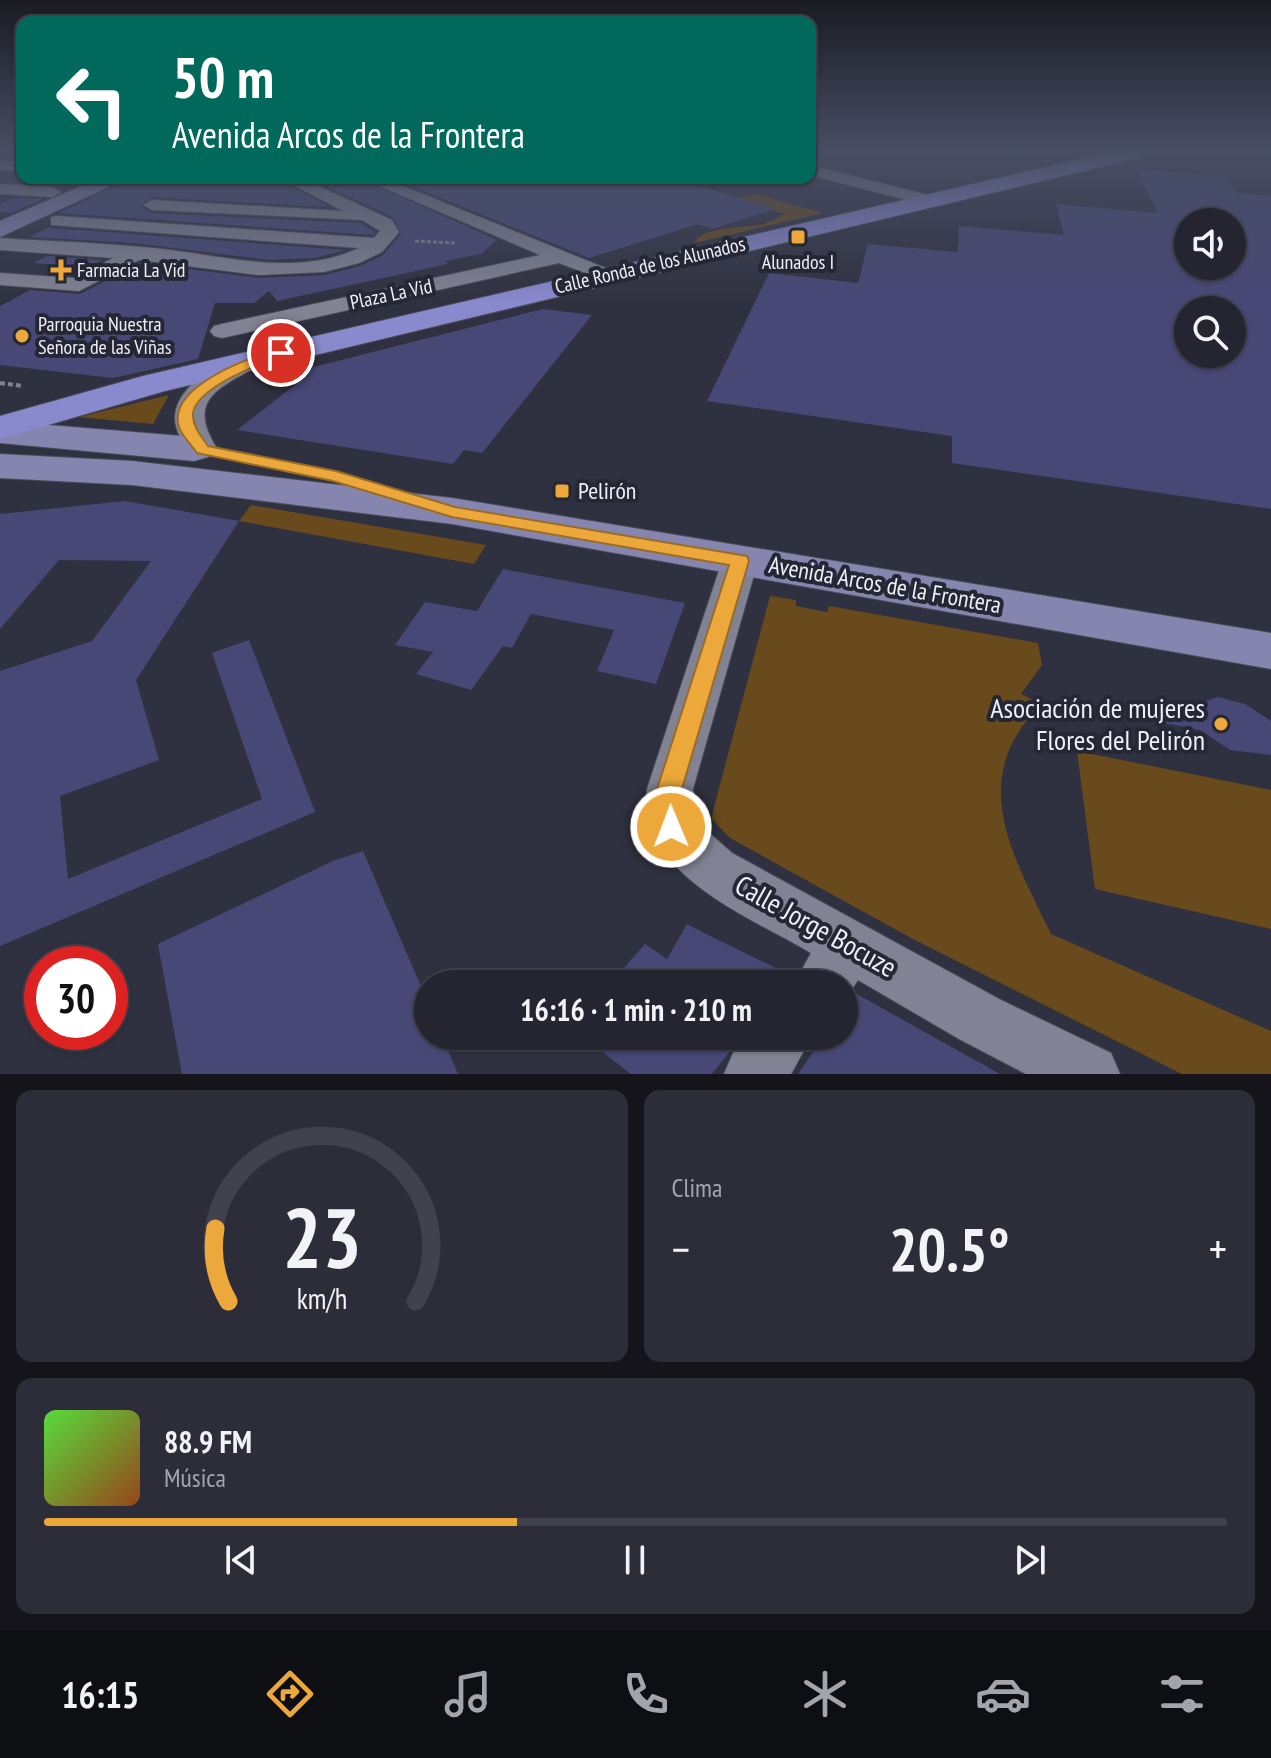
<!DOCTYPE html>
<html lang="es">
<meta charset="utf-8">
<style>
:root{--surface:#242530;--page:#2c2d38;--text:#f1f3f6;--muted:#a3a5ab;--line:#41424c;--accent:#eda83b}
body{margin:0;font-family:"PT Sans Narrow",sans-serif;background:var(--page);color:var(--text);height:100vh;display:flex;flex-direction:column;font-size:30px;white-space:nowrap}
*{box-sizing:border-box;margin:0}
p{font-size:26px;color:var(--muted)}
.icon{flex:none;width:44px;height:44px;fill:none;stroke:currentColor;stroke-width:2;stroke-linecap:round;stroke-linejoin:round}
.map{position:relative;height:1074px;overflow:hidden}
.sheet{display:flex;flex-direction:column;gap:16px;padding:16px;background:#14141a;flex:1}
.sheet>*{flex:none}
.guide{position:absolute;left:16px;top:16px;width:800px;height:168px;border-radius:16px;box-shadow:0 2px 6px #0004,0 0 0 2px var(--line);background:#00695c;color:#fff;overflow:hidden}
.buttons{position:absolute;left:1174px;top:208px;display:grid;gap:16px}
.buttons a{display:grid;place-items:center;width:72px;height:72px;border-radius:50%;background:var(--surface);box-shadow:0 2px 6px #0004,0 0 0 2px var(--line);font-size:40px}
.speed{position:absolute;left:24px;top:946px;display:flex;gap:16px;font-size:40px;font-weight:700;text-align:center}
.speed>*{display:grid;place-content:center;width:104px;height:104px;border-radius:50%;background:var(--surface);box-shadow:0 2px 6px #0004,0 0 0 2px var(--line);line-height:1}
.speed .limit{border:12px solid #d22;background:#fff;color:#111}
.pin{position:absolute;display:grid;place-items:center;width:68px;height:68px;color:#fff;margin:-34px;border:4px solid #fff;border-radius:50%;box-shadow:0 2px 8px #0007}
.me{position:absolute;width:88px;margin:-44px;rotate:359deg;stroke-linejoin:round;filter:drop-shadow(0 0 6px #0008)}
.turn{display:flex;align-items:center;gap:28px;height:168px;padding:0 24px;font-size:36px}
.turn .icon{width:104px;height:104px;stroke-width:2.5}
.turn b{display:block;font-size:56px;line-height:68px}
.big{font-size:60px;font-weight:700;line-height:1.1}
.sheet .card{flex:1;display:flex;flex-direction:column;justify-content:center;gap:12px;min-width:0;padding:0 28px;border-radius:16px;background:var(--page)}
.sheet .dial{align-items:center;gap:0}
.dial svg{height:208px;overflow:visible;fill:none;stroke:var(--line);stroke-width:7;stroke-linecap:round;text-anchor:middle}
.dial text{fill:var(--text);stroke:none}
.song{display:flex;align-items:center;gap:24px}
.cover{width:96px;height:96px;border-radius:12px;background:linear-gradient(135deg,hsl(110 70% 55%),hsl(20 70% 35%))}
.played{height:8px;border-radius:4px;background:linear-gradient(90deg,var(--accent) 40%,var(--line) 40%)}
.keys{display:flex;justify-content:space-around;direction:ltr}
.heat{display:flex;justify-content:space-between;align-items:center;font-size:44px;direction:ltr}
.sheet .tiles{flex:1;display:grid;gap:16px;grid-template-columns:1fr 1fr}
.card:last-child{grid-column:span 2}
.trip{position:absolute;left:414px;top:970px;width:444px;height:80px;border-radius:40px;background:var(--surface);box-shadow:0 2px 6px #0004,0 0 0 2px var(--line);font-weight:700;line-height:80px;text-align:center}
.tabs{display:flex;height:128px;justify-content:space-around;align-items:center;background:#0e0f13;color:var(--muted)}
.tabs .icon{width:56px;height:56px}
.tabs .current{color:var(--accent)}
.tabs b{font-size:36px;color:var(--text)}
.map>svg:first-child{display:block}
.green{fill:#684a1c}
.building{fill:#474876;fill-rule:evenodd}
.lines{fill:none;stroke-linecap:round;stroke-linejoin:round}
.street-casing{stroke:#4b4c58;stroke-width:2}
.secondary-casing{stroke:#4b4c58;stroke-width:2}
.primary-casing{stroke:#4b4c58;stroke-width:2}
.path-far1{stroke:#81828f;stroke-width:3;stroke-dasharray:4 2;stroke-linecap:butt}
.path{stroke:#81828f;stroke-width:4;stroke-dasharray:5 3;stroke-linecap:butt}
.street{fill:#818293;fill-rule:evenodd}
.secondary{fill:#8585b0;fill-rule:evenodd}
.primary{fill:#8989ce;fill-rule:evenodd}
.route{fill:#eda83b;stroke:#9a6d26;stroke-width:2}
.poi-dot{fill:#eda83b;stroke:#262735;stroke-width:3}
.labels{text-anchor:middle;stroke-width:8;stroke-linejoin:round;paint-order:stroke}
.far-poi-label{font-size:20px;fill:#eeeff8;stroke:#262735;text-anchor:start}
.far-street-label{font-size:20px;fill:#eeeff8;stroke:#262735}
.poi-label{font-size:24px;fill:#eeeff8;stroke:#262735;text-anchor:start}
.street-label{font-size:24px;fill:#eeeff8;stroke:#262735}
.near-poi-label{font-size:28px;fill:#eeeff8;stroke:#262735;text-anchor:end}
.near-street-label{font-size:28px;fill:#eeeff8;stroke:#262735}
</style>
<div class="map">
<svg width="1271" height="1074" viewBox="0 0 1271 1074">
<rect width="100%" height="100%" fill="#303140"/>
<path class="green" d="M755 194 823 213 694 243C703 226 742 228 758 225 771 223 776 217 785 214L737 199Z
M169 395 153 424 78 417H79Z
M251 505 486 545 474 564 239 521Z
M770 596 796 600V606L827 612 829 606 1038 643 1042 665 1021 694 1041 704C966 780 1012 853 1051 934L1271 1031V1074H1182L911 938 730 838 712 819 713 811Z
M1077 751 1271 790V929L1095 889Z"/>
<path class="building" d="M1135 169 1225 176 1237 193 1271 196V509L952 463V436L707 401 769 273 858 283 868 244 958 252 959 226 1064 235 1056 204 1158 213ZM1188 222H1232V266H1188ZM1188 310H1232V354H1188Z
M131 178H277L329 207 152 197 140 206 152 213 361 223 375 232 373 235 59 213Z
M308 178H358L497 240 481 254 445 261 448 264 277 301 269 291 254 303H215L198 359 113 378 0 365V306L30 290 80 294 140 263 259 278 324 275 360 266 383 255 401 234 393 217Z
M391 178H674L775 209 713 229 698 224 589 258Z
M14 198 43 199 11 213 0 212V204Z
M49 227 51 228 345 250 315 258 269 260 134 243 29 237Z
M47 256 102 260 74 275 61 274 76 266 34 263Z
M543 309 592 315 482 453 464 450 453 464 237 430 300 381 294 372Z
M125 501 239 521 136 680 159 760 60 796 68 879 262 799 212 653 249 640 315 812 0 946V671L92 641 151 561 59 560 0 629V514Z
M503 569 685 603 656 684 597 671 614 630 531 614 512 648 503 646 471 690 416 674 433 652 395 645 425 602 477 611Z
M1218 697 1245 704 1271 721V755L1230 750 1200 730 1148 720Z
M363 851 428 1003V1036H442L458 1074H182L158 944 333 861Z
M687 924 706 934 790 975 784 984H610L645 944 667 959Z
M853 992 1000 1074H798L824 1036H844V1004Z
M582 1036H742L712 1074H631Z"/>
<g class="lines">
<defs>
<path id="street" d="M0 160 22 162V172L0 170Z
M810 165 932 196 935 200 926 205 810 175Z
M280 178H301L392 220 399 232 382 252 359 263 324 272 259 275 139 260 79 291 0 285V273L75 278 113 258 0 250V238C59 242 119 243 178 251 237 259 302 275 359 248L51 225V217L57 216 374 238 380 231 362 220 152 210 143 205 152 200 343 211Z
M361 178H383L613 271 616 275 606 281 559 263 222 338 214 336 210 331 214 326 222 324 540 255Z
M0 184 53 187 61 192 53 197 0 194Z
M251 352 260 355 264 360 260 365C218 388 185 400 218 450L213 456H193C184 444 174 431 175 416 177 384 224 359 251 352Z
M740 550 752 553 758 561 693 789 696 821 732 853 999 999 1111 1053 1120 1074H1026L959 1039 858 980 844 1001V984H794L811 953C749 916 638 875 647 789L722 561 728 553Z
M746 1036H812L791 1074H724L733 1053Z"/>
<path id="secondary" d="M100 178H128L0 237V221Z
M0 421 194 437 208 441 213 449 208 457 194 461 0 443Z
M0 454 132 461 452 498 1271 633V669L452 524 132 485 0 478Z"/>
<path id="primary" d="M1115 151H1151L1142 157 165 391 0 439V416L143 376Z"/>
</defs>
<use href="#street" class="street-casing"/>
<use href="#secondary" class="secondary-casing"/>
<use href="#primary" class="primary-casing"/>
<path class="path-far1" d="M415 241 455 243"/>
<path class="path" d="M0 383 23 386"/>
<use href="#street" class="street"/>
<use href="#secondary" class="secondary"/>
<use href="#primary" class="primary"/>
</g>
<linearGradient id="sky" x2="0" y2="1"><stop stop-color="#1a1b23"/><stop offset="0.5" stop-color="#484e64"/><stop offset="1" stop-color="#484e64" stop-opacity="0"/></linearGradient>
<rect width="1271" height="302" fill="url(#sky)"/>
<path class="route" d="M281 349 286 350V356C264 361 197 387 193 413 192 426 201 436 208 446L336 471 455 507 747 556 749 561 682 789C680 804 686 822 680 835L671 838 662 835 654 808 657 789 729 565 452 517 333 481 197 453C192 446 182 436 179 427 166 387 253 355 281 349Z"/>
<g class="poi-dot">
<rect x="790" y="229" width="16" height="16" rx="4"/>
<path d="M57 258h8v8h8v8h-8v8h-8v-8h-8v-8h8z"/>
<circle cx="22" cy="336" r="8"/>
<rect x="554" y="483" width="16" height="16" rx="4"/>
<circle cx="1221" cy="724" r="8"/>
</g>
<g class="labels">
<g class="far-poi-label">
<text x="798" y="269" text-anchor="middle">Alunados I</text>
<text x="77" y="277">Farmacia La Vid</text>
<text x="38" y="331">Parroquia Nuestra<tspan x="38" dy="23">Señora de las Viñas</tspan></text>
</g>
<g class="far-street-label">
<text transform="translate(650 265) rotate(-13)" y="7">Calle Ronda de los Alunados</text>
<text transform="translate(391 294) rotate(-12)" y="7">Plaza La Vid</text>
</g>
<g class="poi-label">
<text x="578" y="499">Pelirón</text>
</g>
<g class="street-label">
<text transform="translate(885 585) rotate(10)" y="8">Avenida Arcos de la Frontera</text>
</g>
<g class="near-poi-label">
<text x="1205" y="718">Asociación de mujeres<tspan x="1205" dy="32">Flores del Pelirón</tspan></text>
</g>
<g class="near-street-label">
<text transform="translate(816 926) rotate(29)" y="10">Calle Jorge Bocuze</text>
</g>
</g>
</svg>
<div class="buttons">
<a><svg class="icon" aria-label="sound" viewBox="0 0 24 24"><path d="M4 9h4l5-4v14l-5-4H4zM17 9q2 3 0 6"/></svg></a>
<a><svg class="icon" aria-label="search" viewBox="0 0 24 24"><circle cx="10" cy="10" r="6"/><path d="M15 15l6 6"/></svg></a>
</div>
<div class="speed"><div class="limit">30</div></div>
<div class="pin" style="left:281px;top:353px;background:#d93025"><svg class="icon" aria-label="arrive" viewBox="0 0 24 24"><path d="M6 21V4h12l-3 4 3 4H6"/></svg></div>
<svg class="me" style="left:671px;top:827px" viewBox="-20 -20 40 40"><circle r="17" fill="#eda83b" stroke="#fff" stroke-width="3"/><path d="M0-11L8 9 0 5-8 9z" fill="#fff"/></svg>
<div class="trip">16:16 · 1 min · 210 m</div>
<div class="guide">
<div class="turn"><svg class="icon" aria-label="left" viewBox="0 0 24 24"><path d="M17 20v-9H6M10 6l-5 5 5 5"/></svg><div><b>50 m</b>Avenida Arcos de la Frontera</div></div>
</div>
</div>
<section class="sheet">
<div class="tiles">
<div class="card dial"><svg viewBox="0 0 100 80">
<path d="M14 69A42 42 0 1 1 86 69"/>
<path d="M14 69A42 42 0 0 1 9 41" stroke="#eda83b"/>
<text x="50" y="56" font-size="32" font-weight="700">23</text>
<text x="50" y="72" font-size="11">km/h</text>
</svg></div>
<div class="card"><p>Clima</p>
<div class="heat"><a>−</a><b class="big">20.5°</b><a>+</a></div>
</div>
<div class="card">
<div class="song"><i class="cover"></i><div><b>88.9 FM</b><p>Música</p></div></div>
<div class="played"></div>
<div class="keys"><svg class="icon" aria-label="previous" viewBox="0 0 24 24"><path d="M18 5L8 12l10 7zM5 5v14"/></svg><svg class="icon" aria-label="pause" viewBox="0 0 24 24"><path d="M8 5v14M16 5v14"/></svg><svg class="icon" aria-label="next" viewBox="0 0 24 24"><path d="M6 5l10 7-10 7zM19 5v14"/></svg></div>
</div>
</div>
</section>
<nav class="tabs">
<b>16:15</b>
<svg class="icon current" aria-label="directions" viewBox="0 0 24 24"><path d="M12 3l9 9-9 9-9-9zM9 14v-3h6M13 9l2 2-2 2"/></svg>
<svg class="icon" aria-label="music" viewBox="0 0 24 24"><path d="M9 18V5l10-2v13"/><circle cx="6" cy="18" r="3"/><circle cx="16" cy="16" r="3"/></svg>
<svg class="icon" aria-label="phone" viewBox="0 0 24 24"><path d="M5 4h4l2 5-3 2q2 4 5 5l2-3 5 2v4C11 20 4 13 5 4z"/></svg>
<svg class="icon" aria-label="climate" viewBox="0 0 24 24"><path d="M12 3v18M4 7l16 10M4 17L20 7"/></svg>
<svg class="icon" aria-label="car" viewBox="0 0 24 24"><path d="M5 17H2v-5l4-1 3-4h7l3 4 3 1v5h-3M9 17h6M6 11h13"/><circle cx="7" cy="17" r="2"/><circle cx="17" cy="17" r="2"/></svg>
<svg class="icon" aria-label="filters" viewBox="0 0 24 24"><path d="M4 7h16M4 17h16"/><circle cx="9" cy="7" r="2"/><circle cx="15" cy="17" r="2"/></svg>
</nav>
